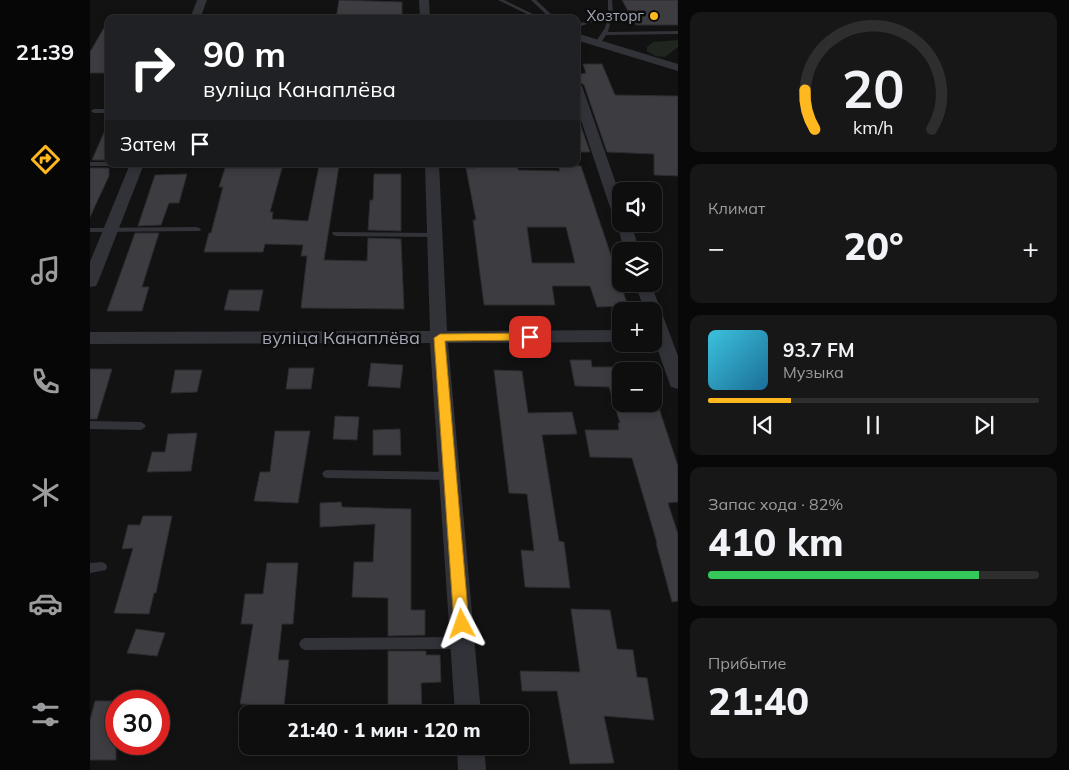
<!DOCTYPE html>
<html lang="ru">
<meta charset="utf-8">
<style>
:root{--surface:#0e0e0e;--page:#171717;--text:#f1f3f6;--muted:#9b9c9e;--line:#2e2e2e;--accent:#ffb81e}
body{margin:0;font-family:Mulish,sans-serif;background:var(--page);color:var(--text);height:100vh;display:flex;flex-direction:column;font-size:19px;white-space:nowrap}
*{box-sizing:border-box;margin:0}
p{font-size:16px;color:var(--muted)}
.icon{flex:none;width:28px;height:28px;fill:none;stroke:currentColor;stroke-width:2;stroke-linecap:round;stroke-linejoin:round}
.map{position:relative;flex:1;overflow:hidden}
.sheet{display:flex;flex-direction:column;gap:12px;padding:12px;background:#080808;width:391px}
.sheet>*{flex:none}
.top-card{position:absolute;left:15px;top:15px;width:475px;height:152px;border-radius:10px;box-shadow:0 2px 8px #0003,0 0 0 1px var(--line);background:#202124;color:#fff;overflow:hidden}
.fabs{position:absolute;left:522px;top:182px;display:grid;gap:10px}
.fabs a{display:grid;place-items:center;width:50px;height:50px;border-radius:10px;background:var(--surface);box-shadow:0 2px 8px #0003,0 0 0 1px var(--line);font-size:25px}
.speed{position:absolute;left:15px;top:690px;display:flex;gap:10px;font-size:25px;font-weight:700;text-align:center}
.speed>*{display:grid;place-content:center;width:65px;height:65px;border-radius:50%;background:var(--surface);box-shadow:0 2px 8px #0003,0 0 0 1px var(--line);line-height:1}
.speed .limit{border:8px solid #d22;background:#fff;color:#111}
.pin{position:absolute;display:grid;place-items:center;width:42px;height:42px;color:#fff;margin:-21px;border-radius:10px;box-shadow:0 2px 8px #0006}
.me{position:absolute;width:55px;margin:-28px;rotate:356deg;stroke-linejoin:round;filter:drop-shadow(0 0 4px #0008)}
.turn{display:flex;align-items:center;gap:18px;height:105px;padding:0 15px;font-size:22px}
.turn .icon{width:65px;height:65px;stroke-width:2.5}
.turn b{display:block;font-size:35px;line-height:42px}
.then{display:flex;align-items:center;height:48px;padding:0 15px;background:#0003;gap:10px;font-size:19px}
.big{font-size:38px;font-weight:800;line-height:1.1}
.sheet .tile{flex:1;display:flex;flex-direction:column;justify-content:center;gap:8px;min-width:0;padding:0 18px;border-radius:10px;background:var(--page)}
.sheet .dial{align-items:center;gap:0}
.dial svg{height:130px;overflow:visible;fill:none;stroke:var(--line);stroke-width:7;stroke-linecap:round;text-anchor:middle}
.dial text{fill:var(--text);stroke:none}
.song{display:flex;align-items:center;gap:15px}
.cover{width:60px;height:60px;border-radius:8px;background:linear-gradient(135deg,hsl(190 70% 55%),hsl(200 70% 35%))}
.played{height:5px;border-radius:2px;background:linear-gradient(90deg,var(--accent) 25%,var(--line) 25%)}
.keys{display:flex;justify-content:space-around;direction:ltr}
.heat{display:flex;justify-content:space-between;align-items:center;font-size:28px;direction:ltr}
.charge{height:8px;border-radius:4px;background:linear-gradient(90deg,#34c759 82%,var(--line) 0)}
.trip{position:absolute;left:149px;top:705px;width:290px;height:50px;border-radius:10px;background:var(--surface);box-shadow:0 2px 8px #0003,0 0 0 1px var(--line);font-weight:800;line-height:50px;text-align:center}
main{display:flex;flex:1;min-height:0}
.dock{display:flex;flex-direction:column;width:90px;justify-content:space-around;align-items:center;background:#060606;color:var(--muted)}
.dock .icon{width:35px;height:35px}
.dock .current{color:var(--accent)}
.dock b{font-size:22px;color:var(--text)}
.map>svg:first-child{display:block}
.green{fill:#1e261f}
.building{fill:#3c3c41;stroke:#2c2b30;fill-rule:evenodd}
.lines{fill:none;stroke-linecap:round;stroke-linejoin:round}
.service{fill:#323339;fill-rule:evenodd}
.minor{fill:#323339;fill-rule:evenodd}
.route{fill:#ffb81e;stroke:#a67814}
.poi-dot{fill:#ffb81e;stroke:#0d0d0e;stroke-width:2}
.labels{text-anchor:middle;stroke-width:5;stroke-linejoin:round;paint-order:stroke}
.far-poi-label{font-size:15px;fill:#a2a7b5;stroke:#0d0d0e;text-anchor:end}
.street-label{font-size:18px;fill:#a2a7b5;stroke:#0d0d0e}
</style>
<main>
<nav class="dock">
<b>21:39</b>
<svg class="icon current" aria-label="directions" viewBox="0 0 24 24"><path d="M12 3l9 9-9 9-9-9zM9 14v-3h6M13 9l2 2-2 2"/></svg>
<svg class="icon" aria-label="music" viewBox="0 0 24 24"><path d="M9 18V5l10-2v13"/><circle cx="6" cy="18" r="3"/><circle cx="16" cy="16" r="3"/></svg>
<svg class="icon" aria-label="phone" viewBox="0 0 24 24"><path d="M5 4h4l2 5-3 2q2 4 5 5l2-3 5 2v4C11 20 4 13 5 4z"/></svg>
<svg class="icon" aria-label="climate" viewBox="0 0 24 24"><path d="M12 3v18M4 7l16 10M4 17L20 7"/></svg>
<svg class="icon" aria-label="car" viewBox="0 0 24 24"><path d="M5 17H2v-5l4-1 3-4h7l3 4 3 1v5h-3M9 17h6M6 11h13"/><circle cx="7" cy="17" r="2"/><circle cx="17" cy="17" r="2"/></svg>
<svg class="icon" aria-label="filters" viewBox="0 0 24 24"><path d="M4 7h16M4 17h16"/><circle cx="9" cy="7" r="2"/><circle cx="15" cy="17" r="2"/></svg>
</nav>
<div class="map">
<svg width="588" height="770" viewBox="0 0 588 770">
<rect width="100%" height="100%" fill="#121213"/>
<path class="green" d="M588 40V47L575 57 565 56 557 51V47L563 42Z"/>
<path class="building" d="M249 0 312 2V19H246Z
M532 0H588V25H546Z
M19 19V73H0V52Z
M493 64H512L525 95 588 96V176L564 175V154L517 152 494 85 486 80V75L496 73Z
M486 112 500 152H486Z
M19 121V160H2Z
M427 164 428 170 470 171 468 165 491 166 538 306 507 307 500 286H462L465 305H394L383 220H386L376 168H385V165ZM437 227H476L485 263H442Z
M229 166H249L234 260 277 261 278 238 311 239 314 309 211 308 217 256H211L213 245 175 244 173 252H114L119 233H121L133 187H129L135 168H192L180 212H183L182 219 218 221Z
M0 168H19V176L0 217Z
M97 174 89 203H79L71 225 48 226 65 175Z
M284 174H311V231L278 230 280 200H283Z
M45 233H69L52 287H59L52 311H17Z
M139 290H173L169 311 134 310Z
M480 360H501L502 367H555L557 371H531V404H564V393L588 466V502L578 503 588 534V601L582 602 566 543H567L542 458 500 457 495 430H529L528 423H530L519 387 485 386Z
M281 363 313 365 310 388 278 386Z
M199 368H224L221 389H196Z
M0 369H22L7 419H0Z
M85 370H112L107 392 81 393Z
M404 370 432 371 438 413 482 412 487 434 452 435 469 541 474 542 480 588 435 587 431 550 444 551 437 494 419 493Z
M245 416 269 417 267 440 243 439Z
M310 429 311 455H283V430Z
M185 431H220L208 503 164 501 170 472H180Z
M107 433 101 471 57 472 62 452H75L78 434Z
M251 502 252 507 321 509V610H335V635L298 636V598L262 597 264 562H283L285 524 230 527V503Z
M53 516H82L66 593H64L59 614 24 613 43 548 32 549 38 525H50Z
M177 563H208L203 624H192L188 660H199L194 706 150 704 163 624H151L155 594H173Z
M481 609 520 610 527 649 543 650 547 677 557 678 564 720 514 716 524 763 480 764 467 691H432L430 671 490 672Z
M46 629 75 633 67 656 37 653Z
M298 651H336V655H350L351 682 331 683 332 714H298Z
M5 701H26V760H0V720Z"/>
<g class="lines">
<path class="service" d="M408 0H414L453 19H447Z
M441 0H446L466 19H461Z
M518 0H522L523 13 518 32 588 31V34L516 35 510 44H506L505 43 515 28 518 16 486 28V25L518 12Z
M19 109V113H4L1 111 4 109Z
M0 162H19V164H65L62 166H0Z
M251 164H342L345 166 342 168 253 167 251 166Z
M107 227 111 229 110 231 0 232V228Z
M243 232 344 233 348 235 344 237 246 236 242 234Z
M0 421 51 422 54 424 56 426 54 428 51 430 0 429Z
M237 470 360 472 363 473 365 476 363 479 360 480 237 478 234 477 232 474 234 471Z
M12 562 16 564 17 567 16 570 0 573V563Z
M370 637 374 639 376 643 374 647 370 649 215 650 211 648 209 644 211 640 215 638Z"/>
<path class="minor" d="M107 0H117L110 19H100Z
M329 0H339L340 19H330Z
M486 33 588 64V71L486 40Z
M486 82 492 86 531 198V224H541L550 251H534L527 222 524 219 486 105Z
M40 164H54L8 282 6 286 0 287V262Z
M335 164H349L357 331 531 330V342L358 343 391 714H365L340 343 0 344V332L340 331Z
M545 284H561L588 356V389L581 387 579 382 564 339V311H555Z
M367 746H394L396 770H368Z"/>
</g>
<path class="route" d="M440 333 444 334 446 337 444 340 355 341 379 624 377 629 372 631 366 629 364 624 344 338 350 334Z"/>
<circle class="poi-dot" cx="564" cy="16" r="5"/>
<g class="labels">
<g class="far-poi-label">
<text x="554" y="21">Хозторг</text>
</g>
<g class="street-label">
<text x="251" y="344">вуліца Канаплёва</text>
</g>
</g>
</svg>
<div class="fabs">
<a><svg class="icon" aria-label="sound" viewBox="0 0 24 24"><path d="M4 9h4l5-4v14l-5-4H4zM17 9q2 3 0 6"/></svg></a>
<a><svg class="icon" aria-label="layers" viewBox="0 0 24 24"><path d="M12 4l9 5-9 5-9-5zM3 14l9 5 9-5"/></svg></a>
<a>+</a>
<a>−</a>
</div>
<div class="speed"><div class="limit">30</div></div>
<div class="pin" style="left:440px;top:337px;background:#d93025"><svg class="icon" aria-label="arrive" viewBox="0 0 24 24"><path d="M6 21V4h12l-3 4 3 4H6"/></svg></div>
<svg class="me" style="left:372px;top:624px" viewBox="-20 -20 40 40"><path d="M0-17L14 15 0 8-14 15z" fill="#ffb81e" stroke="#fff" stroke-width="4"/></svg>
<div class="trip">21:40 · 1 мин · 120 m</div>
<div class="top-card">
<div class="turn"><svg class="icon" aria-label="right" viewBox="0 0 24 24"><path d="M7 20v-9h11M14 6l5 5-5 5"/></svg><div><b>90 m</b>вуліца Канаплёва</div></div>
<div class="then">Затем<svg class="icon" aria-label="arrive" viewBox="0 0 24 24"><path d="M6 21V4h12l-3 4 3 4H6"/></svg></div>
</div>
</div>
<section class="sheet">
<div class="tile dial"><svg viewBox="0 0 100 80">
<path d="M14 69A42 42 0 1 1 86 69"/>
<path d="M14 69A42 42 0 0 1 8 45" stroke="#ffb81e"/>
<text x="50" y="56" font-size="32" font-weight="700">20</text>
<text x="50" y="72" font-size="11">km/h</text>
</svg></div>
<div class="tile"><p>Климат</p>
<div class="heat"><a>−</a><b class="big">20°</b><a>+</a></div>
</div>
<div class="tile">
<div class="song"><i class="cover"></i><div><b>93.7 FM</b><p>Музыка</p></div></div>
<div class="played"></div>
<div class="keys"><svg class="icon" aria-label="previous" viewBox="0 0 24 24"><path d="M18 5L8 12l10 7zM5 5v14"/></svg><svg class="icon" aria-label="pause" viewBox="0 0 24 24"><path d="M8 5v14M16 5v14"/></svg><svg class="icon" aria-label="next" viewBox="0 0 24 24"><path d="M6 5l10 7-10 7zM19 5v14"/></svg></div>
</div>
<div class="tile"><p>Запас хода · 82%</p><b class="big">410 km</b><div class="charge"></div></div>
<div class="tile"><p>Прибытие</p><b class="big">21:40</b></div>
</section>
</main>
